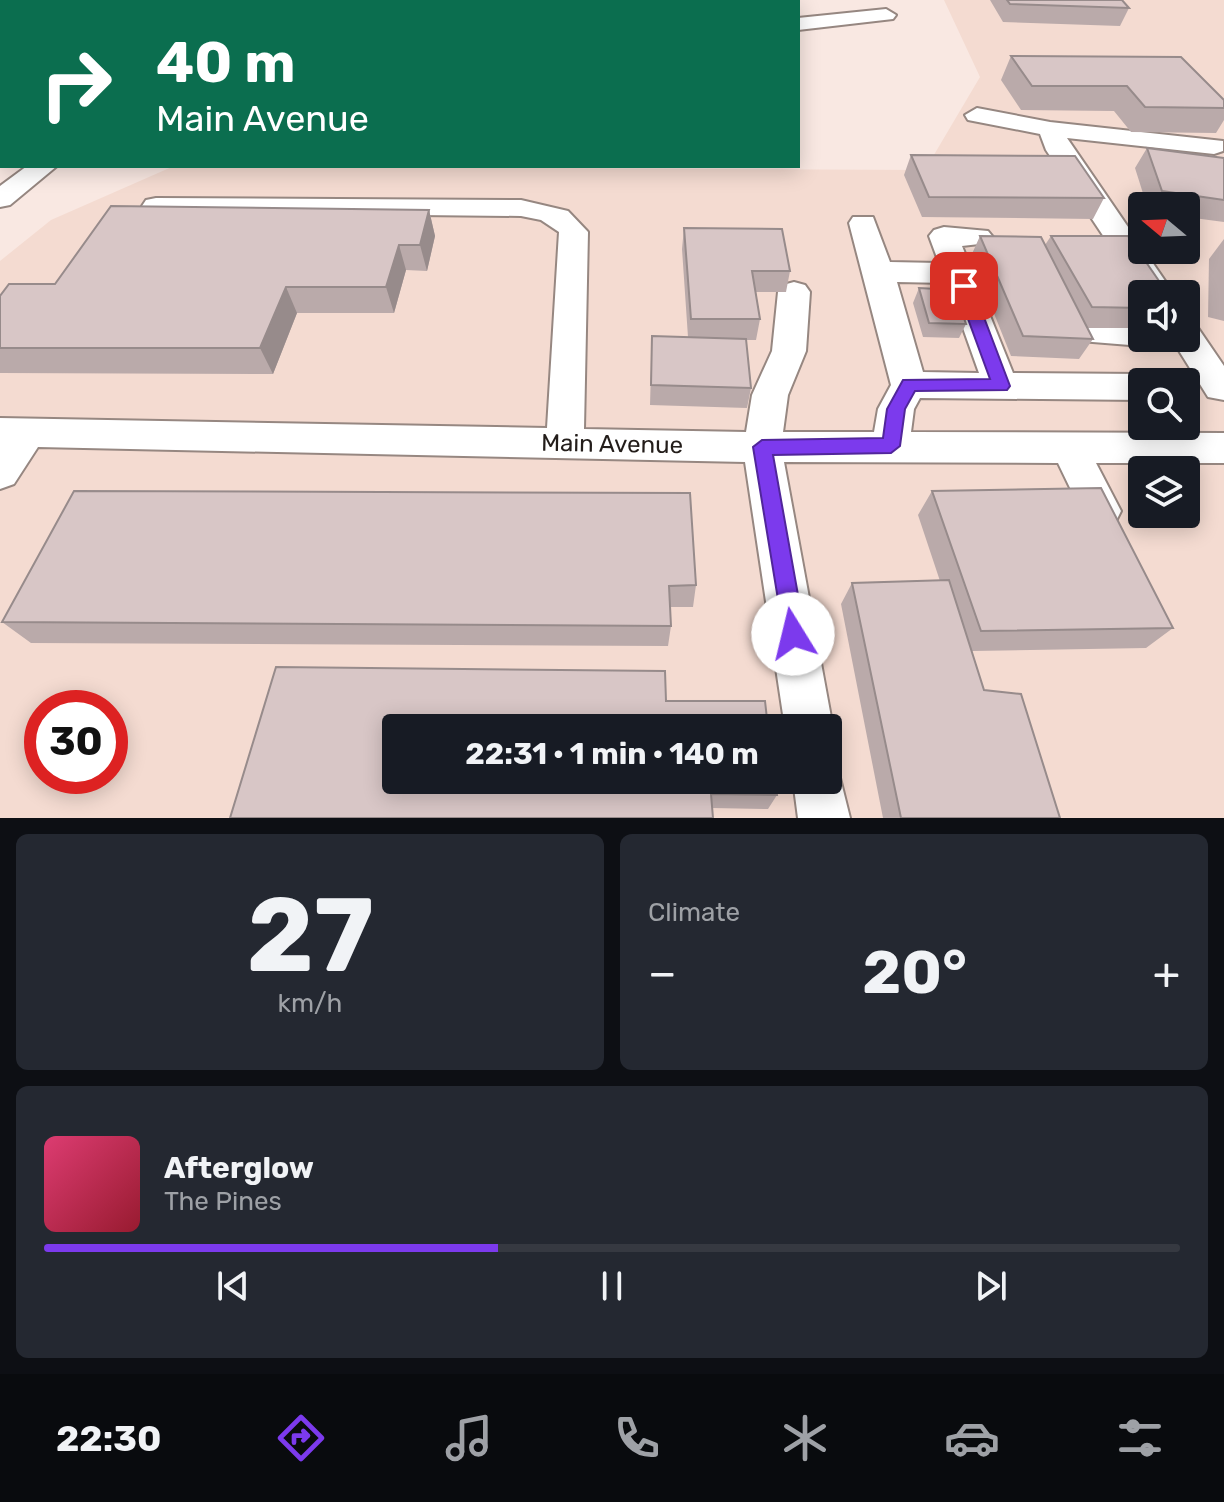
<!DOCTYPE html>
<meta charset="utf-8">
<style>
:root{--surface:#171b24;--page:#242831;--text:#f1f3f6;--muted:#9ea1a6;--line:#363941;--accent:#7c3aed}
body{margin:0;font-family:Rubik,sans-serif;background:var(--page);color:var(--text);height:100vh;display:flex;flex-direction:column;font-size:30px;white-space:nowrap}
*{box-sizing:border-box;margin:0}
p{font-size:26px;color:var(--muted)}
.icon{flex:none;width:44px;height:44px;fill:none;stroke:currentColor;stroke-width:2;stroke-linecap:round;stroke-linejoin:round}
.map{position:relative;height:818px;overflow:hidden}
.side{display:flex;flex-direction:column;gap:16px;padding:16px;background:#0d0f14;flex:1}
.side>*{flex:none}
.guide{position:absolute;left:0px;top:0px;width:800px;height:168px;box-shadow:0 4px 20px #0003;background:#0b6e4f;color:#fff;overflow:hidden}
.needle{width:52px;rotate:289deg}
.buttons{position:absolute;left:1128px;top:192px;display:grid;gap:16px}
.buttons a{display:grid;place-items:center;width:72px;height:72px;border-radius:8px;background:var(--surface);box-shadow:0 4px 20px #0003;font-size:40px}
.speed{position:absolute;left:24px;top:690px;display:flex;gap:16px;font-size:40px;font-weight:700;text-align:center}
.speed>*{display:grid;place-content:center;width:104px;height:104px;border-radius:50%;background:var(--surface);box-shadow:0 4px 20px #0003;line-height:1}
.speed .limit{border:12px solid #d22;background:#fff;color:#111}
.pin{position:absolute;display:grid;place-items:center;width:68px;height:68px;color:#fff;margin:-34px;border-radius:16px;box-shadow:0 4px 12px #0006}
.me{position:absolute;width:88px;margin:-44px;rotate:351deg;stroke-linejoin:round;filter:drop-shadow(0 0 6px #0008)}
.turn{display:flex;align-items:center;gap:28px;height:168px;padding:0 24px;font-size:36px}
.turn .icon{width:104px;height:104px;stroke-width:2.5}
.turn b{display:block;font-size:56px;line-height:68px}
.big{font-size:60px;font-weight:700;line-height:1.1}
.side .tile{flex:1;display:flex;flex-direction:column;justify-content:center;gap:12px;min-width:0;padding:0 28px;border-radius:12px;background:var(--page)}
.side .dial{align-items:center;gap:0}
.dial b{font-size:104px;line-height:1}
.song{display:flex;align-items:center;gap:24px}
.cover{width:96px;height:96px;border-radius:12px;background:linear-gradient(135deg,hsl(340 70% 55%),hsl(350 70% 35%))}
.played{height:8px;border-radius:4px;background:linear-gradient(90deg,var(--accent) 40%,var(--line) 40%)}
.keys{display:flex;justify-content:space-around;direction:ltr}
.heat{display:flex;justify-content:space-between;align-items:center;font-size:44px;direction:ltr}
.side .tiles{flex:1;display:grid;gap:16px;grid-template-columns:1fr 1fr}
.tile:last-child{grid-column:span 2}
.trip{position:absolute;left:382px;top:714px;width:460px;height:80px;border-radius:8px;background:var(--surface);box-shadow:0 4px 20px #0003;font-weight:700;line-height:80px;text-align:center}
.dock{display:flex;height:128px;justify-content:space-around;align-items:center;background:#090b0e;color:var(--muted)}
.dock .icon{width:56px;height:56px}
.dock .current{color:var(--accent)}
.dock b{font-size:36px;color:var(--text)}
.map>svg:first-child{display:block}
.built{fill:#f4dbd1;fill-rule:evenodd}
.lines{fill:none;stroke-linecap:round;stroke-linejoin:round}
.minor-casing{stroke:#968781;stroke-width:4}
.minor{fill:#fff;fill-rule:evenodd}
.wall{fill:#baaaaa}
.shaded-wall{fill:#978b8b}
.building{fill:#d8c6c6;stroke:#978b8b;stroke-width:2}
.route{fill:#7c3aed;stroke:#51269a;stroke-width:2}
.labels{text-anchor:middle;stroke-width:6;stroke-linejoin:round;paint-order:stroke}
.street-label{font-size:24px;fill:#231d1a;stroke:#fff}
</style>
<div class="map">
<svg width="1224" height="818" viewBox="0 0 1224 818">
<rect width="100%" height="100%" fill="#f9e8e2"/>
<path class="built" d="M944 0H1224V818H0V261L51 220 174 166 925 170 980 77ZM1142 206H1186V250H1142ZM1142 294H1186V338H1142ZM1142 382H1186V426H1142ZM1142 470H1186V514H1142ZM42 708H110V776H42ZM396 728H828V780H396Z"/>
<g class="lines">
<defs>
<path id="minor" d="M270 0H292L269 2Z
M715 0H744L714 2Z
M886 9 896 15 893 19 798 30V18Z
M977 108 1050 122 1223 141V151L1214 154 1067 138 1174 294H1142L1046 150 1040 134 968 120 965 115Z
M27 166H57L10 205 0 207V186Z
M156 198 521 200 568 211 588 232 584 429 746 432 752 395 772 351 778 292 783 285 794 282 805 285 810 292 806 351 788 395 783 432H874L878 409 891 385 849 223 853 217H873L890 262 939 263 929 236 934 230 944 227 988 231 993 237 988 243 962 246 1013 373 1142 374 1157 382H1142V400L920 398 914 409 911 432 1224 433V463H1096L1121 511 1115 523 1101 528 1087 523 1058 463 784 462 833 728 828 741V728H785L745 462 38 447 14 484 0 489V418L547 428 559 232 541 220 521 216 146 212 142 206 146 200ZM897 282 947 283 979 373 923 372Z
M1080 320 1142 322V338H1156L1142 346 1068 340 1064 332 1068 324Z
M1186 324 1198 328 1224 366V400L1208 397 1171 338H1186Z
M828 759 836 762 850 818H798L793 780H828Z"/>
</defs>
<use href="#minor" class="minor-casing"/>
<use href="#minor" class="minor"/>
</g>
<path class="wall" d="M112 0H153L150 2H112Z
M214 0H246L243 2H215Z
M990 0H1122L1129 8 1120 26 1003 22Z
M1011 56 1224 100V120L1216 133 1131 132 1114 111 1021 110 1001 80Z
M1147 148 1224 158V222L1186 217V206H1147L1135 168Z
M911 155 1104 198 1093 219 922 217 904 175Z
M429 210 435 236 427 271 406 270 394 313H297L273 374 0 373V296Z
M684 228 790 271 786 292H756L760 319 756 340H746L751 388 747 408 650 405 652 336 688 337 682 249Z
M980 236 1045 245 1051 236 1142 294V328H1087L1093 339 1079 359 1011 356 971 256Z
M1224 239V327V321L1208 317 1209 259Z
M919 288 966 324 959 338 923 337 913 303Z
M74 491 696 585 693 607H670L671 626 668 646 31 643 2 622Z
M932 491 1173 628 1146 648 972 651 984 690 1060 818H883L841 604 852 583 940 581 918 515Z
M666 701 777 795 768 809 712 808Z"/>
<path class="shaded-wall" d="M131 0H153L150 2H132Z
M233 0H246L243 2H233Z
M429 210 435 236 427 271 420 245Z
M399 245 406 270 394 313 386 287Z
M286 287 297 313 273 374 260 348Z"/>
<path class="building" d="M182 0H192L202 1 201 2H180Z
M1007 0H1122L1129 8 1010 4Z
M1011 56 1181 57 1224 100V108L1145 107 1127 86H1032Z
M1147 148 1224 158V200L1162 191Z
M911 155 1075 156 1104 198 929 197Z
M111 206 429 210 420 245H399L386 287H286L260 348H0V296L9 284H55Z
M684 228 782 229 790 271H752L760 319H691Z
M980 236 1041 237 1093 339 1023 336Z
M1051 236H1128L1168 294H1142V308L1092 307Z
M919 288 954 290 966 324 929 323Z
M652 336 746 339 751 388 651 385Z
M1101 488 1173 628 981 631 932 491Z
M74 491 690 493 696 585 669 586 671 626 2 622Z
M949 580 984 690 1021 694 1060 818H901L852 583Z
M276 667 665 671 666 701H765L768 728H396V780H775L777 795 711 794 713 818H230Z"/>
<path class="route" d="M964 280 972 286 1010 386 1007 390 915 391 905 409 900 446 891 453 773 455 805 634 801 642 793 645 785 642 753 447 762 440 883 438 887 409 903 380 990 379 956 286Z"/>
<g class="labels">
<g class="street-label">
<text transform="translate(612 444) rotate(1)" y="8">Main Avenue</text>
</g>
</g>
</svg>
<div class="buttons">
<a><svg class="needle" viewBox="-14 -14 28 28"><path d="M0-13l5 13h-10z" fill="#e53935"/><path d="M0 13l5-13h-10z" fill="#9ea1a6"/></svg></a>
<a><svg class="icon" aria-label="sound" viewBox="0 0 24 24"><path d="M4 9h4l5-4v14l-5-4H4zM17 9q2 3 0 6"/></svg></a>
<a><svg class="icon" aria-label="search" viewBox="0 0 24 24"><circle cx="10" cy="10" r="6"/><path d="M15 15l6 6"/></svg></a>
<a><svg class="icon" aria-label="layers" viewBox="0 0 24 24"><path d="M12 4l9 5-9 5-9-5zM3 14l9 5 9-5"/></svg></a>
</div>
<div class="speed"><div class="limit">30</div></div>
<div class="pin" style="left:964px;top:286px;background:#d93025"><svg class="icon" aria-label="arrive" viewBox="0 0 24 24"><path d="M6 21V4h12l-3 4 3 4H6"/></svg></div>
<svg class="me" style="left:793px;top:634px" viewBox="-20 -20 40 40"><circle r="19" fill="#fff"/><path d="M0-13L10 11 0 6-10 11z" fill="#7c3aed"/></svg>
<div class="trip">22:31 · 1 min · 140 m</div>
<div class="guide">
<div class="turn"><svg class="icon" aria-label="right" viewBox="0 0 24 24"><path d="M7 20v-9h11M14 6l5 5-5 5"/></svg><div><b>40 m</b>Main Avenue</div></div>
</div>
</div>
<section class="side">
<div class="tiles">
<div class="tile dial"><b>27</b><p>km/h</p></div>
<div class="tile"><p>Climate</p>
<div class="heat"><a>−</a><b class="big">20°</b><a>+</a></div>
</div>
<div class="tile">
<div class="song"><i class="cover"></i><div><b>Afterglow</b><p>The Pines</p></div></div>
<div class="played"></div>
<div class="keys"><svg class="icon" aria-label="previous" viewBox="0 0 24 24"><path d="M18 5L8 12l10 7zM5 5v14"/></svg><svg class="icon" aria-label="pause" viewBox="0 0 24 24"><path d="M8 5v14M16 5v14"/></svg><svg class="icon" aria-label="next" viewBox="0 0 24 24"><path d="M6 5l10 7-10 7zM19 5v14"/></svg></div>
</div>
</div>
</section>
<nav class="dock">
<b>22:30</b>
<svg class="icon current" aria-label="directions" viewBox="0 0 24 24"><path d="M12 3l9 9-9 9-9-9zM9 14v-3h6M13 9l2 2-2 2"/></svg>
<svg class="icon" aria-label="music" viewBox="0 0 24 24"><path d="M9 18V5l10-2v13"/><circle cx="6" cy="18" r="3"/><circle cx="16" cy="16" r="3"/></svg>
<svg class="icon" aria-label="phone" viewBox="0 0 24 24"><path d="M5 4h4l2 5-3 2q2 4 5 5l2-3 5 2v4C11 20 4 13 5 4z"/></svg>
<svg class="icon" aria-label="climate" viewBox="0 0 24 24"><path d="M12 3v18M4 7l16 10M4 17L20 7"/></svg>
<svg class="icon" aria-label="car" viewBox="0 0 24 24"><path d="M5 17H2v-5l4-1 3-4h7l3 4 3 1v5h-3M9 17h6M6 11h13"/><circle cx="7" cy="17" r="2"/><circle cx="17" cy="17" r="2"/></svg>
<svg class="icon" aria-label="filters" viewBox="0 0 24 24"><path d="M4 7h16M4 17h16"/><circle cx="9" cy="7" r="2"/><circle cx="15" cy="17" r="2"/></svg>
</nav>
